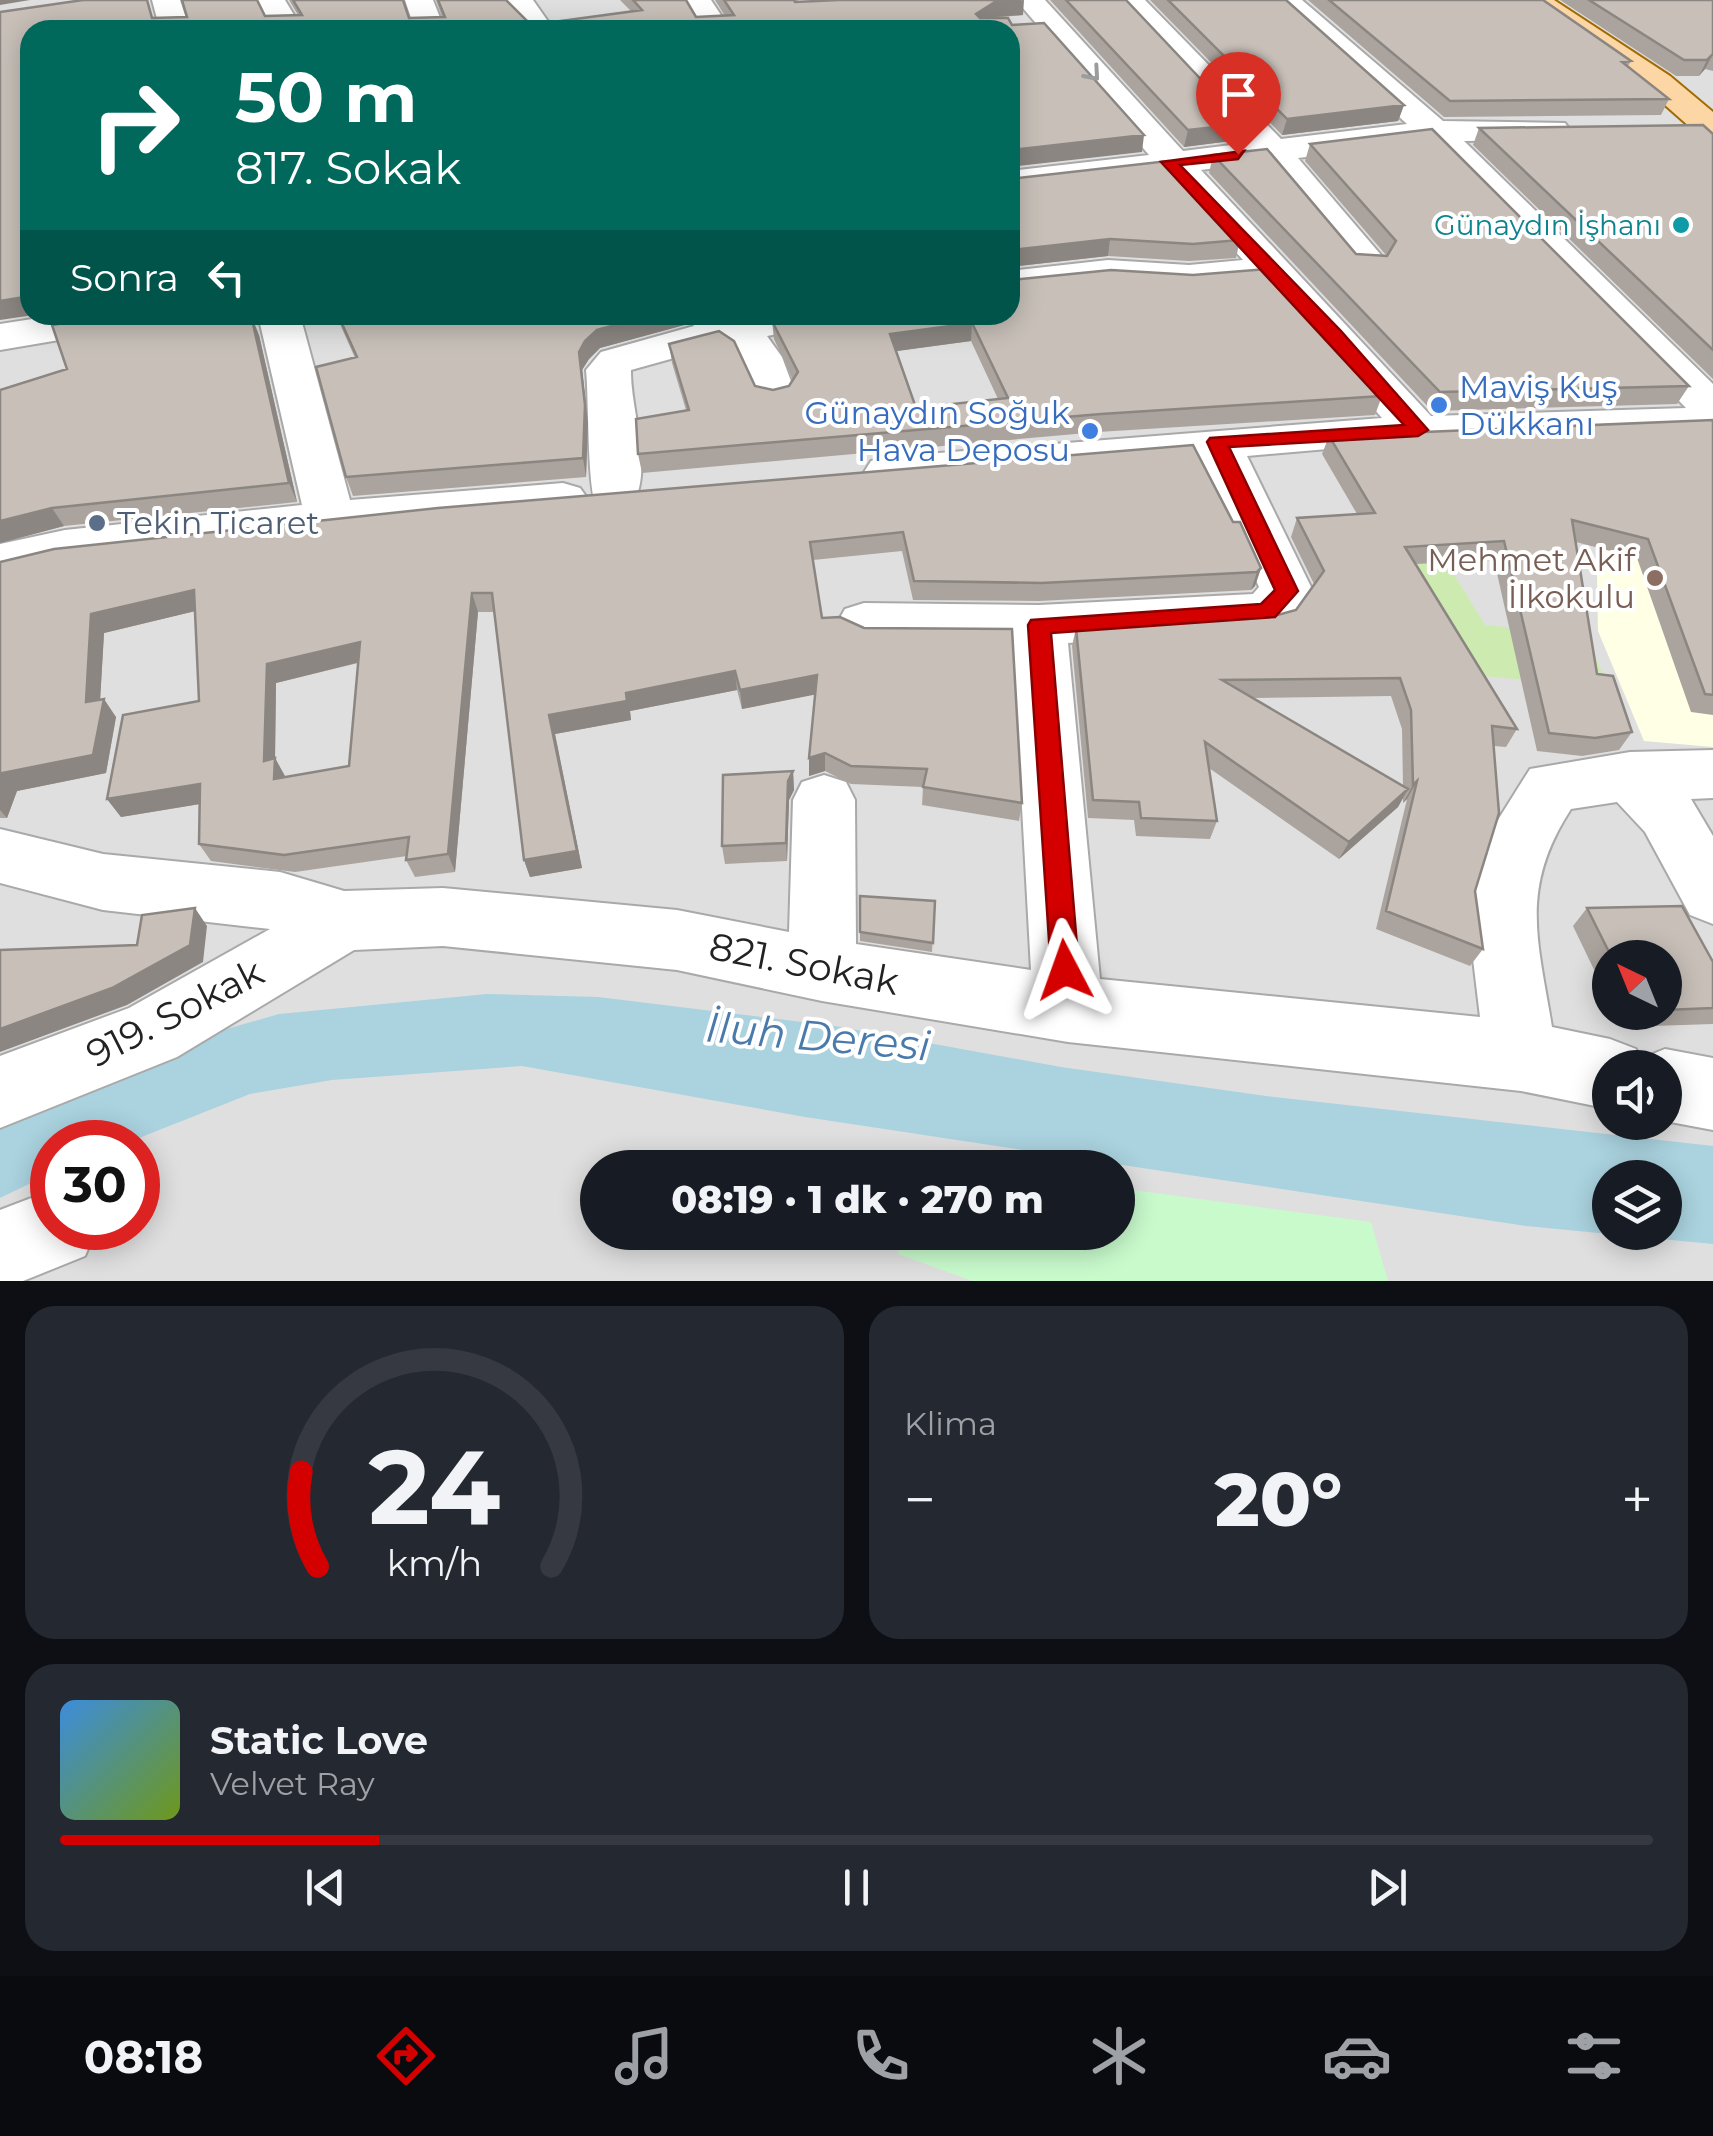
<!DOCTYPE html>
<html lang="tr">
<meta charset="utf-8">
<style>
:root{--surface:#171b24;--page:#242831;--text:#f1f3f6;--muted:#9ea1a6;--line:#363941;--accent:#d40000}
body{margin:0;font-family:Montserrat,sans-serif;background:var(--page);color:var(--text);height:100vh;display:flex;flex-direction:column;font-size:38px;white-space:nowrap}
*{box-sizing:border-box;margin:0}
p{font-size:32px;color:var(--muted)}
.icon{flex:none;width:55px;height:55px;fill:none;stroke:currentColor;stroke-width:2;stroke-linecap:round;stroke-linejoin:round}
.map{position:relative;height:1281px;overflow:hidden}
.side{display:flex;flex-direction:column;gap:25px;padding:25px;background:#0d0f14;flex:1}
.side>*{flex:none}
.banner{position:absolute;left:20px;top:20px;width:1000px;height:305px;border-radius:30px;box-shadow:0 5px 25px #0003;background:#00695c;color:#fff;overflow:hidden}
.needle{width:65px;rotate:317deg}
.fabs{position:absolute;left:1592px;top:940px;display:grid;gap:20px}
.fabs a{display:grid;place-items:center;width:90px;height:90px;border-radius:50%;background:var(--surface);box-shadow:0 5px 25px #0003;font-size:50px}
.speed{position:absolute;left:30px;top:1120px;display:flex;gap:20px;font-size:50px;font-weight:700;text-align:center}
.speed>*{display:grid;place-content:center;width:130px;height:130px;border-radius:50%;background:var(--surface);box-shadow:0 5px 25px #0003;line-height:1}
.speed .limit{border:15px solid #d22;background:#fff;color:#111}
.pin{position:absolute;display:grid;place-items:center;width:85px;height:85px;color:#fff;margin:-102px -42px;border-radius:50% 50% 50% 0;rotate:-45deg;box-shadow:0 0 10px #0007}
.pin .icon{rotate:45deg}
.me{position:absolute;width:110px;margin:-55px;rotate:356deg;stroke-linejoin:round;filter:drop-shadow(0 0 8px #0008)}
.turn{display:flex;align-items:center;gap:35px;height:210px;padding:0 50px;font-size:45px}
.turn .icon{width:130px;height:130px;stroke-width:2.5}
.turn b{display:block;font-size:70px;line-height:85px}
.then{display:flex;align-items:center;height:95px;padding:0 50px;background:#0003;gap:20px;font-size:38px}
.big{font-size:75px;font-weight:800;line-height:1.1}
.side .card{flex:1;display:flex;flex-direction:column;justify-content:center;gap:15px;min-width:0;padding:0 35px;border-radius:30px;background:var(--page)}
.side .dial{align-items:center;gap:0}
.dial svg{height:260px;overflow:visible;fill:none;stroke:var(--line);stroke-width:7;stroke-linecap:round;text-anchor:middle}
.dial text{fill:var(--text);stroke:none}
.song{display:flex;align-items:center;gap:30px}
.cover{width:120px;height:120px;border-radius:15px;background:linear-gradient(135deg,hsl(210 70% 55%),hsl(80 70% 35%))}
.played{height:10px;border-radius:5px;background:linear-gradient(90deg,var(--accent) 20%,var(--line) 20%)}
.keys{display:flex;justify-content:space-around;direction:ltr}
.heat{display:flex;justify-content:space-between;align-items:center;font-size:55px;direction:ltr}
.side .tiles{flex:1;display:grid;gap:25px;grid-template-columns:1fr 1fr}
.card:last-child{grid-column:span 2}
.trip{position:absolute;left:580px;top:1150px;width:555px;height:100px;border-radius:50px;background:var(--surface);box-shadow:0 5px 25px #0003;font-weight:800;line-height:100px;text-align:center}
.menu{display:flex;height:160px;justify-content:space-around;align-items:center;background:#090b0e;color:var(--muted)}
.menu .icon{width:70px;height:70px}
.menu .active{color:var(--accent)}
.menu b{font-size:45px;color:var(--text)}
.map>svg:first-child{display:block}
.residential{fill:#e0dfdf;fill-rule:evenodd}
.education{fill:#ffffe5}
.grass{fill:#cdebb0}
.park{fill:#c8facc}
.water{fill:#aad3df;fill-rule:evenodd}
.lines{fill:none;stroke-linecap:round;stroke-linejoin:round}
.minor-casing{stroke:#a9a9a9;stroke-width:4}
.major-casing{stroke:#a06b00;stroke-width:4}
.minor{fill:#fff;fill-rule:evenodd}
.major{fill:#fcd6a4;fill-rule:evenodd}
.wall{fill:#aba49e;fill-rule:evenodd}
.shaded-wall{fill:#8b8681}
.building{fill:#c7bfb8;stroke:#8b8681;stroke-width:2.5;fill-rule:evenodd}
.oneway{stroke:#9c9c9c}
.route{fill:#d40000;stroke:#8a0000;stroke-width:2.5}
.culture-dot{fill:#0f9aa8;stroke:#fff;stroke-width:4}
.shop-dot{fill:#3f7fe0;stroke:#fff;stroke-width:4}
.service-dot{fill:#5c6f8a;stroke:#fff;stroke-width:4}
.education-dot{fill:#8d6e63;stroke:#fff;stroke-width:4}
.labels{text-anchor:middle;stroke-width:8;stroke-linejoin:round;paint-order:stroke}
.far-culture-label{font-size:28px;fill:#0d838f;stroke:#fff;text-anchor:end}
.shop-label{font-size:32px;fill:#366cbe;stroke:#fff;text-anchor:start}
.service-label{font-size:32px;fill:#4e5e75;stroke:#fff;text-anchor:start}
.education-label{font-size:32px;fill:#785e54;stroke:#fff;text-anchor:end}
.near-street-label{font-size:38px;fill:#222;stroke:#fff}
.near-water-label{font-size:42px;font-style:italic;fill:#4a7aab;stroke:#fff}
</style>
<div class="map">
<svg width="1713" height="1281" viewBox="0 0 1713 1281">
<rect width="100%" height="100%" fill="#f2efe9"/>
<path class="residential" d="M0 0H1713V1281H0ZM30 30H1010V315H30ZM1610 958H1665V1012H1610ZM1610 1068H1665V1122H1610ZM52 1142H138V1228H52ZM598 1168H1118V1232H598ZM1610 1178H1665V1232H1610Z"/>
<path class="education" d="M1713 488V747L1644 741 1598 631 1596 521Z"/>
<path class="grass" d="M1433 540 1485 625 1586 635 1609 688 1484 676 1369 544Z"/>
<path class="park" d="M1118 1188 1371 1222 1388 1281H972L898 1254 901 1233 1118 1232Z"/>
<path class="water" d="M487 994 598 997 835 1026 1061 1067 1266 1096 1713 1146V1244L1526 1226 805 1117 522 1066 332 1080 250 1094 129 1142H52V1173L0 1198V1113L206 1035 279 1014ZM1610 1178H1665V1232H1610Z"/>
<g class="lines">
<defs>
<path id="minor" d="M152 0H180L190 30H160Z
M257 0H285L303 30H273Z
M405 0H433L445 30H415Z
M505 0H533L554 30H524Z
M683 0H711L731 30H701Z
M1016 0H1045L1183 151 1247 143 1115 0H1145L1281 139 1407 124 1271 0H1302L1443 121 1565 123 1570 130 1565 137 1553 140 1464 141 1713 384V435L1351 447 1247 456 1313 591 1286 626 1267 631 1068 643 1100 979 1480 1017 1467 909 1491 831 1530 769 1630 752 1713 750V798L1691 799 1713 836V924L1690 915 1645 832 1617 802 1571 809C1519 889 1538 940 1552 1027L1610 1039 1636 1049 1640 1059 1665 1049 1713 1058V1130L1665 1121V1068H1610V1109L1521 1091 1068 1042 822 1001 677 970 443 946 354 950 177 1057 0 1128V1056L129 1008 270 929 103 910 0 883V829L103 854 280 872 344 891 443 888 677 910 789 932 793 800 802 782 824 775 846 782 855 800 856 944 1031 970 1013 644 864 643 845 637 837 623 845 609 864 603 1039 605 1253 594 1259 587 1202 460 888 487 871 483 864 472 871 461 888 457 1382 418 1261 279 1189 289 1108 284 1010 295V271L1108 260 1189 265 1243 260 1166 174 1010 193V171L1149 155ZM1427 142 1686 408 1431 416 1201 170 1264 162 1353 270H1381L1387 262 1298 158Z
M58 315H157L151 324 136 327 0 350V324Z
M258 315H300L350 500 563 483 580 488 588 499 580 510 563 515 444 523 65 564 0 580V544L65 530 302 505Z
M694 315H839L833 324 767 336 782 357 795 392 789 401 773 405 757 401 739 357 721 345 631 370C630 410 655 471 631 507L614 512 597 507C587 492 589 398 586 370L601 352 694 326 690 320Z
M52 1190V1228H97L85 1256 23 1281H0V1210Z"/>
<path id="major" d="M1521 0H1554L1670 76 1713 112V138L1699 135 1648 90Z"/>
</defs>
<use href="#minor" class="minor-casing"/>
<use href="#major" class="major-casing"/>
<use href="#minor" class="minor"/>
<use href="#major" class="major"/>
</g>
<path class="wall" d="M289 0H403L409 18 442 17 436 0H506L531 25 631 11 620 0H686L696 17 725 16 715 0H799L795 2 1023 15 992 18 1012 25 1142 152 30 30 154 18 298 15Z
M1050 0H1126L1239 140 1184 147Z
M1150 0H1286L1404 105 1398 121 1282 135Z
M1308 0H1543L1631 61 1628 66 1669 99 1661 115 1444 117Z
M1560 0H1713V71L1705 69 1699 76H1676Z
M1479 128 1713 134V379L1473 145Z
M1310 144 1689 386 1677 404 1432 411 1209 173 1213 155 1356 254 1386 255 1305 161Z
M1010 179 1240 240 1236 258 1189 261 1108 256 1010 267Z
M336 315H692L688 324 600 348 589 359 582 370 588 423 586 477 353 496 346 477 355 358Z
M1010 315 1382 396 1375 415 1098 432 642 473 638 454 686 410 672 363 669 344 755 386 773 390 789 386 793 380 774 339 772 321ZM971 341 998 399 916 408 896 351Z
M259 335 297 502 64 526 0 543V390L67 369Z
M1713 420V715L1691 712 1637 558 1576 542 1597 674 1632 732 1619 750 1582 756 1537 751 1494 560 1416 564 1517 729 1506 747 1494 746 1475 891 1483 949 1470 966 1376 929 1407 799 1403 803V798L1398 807 1339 859 1209 768 1217 821 1210 839 1136 836 1134 820 1088 818 1072 646 1076 628 1274 616 1296 610 1314 584 1291 537 1297 518 1357 514 1322 454 1329 436ZM1391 696 1402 729 1403 786 1253 698Z
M1233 522 1261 568 1255 586 1251 590 1039 601 913 600 902 551 813 560 822 618 1022 803 1019 821 922 805 923 787 851 784 825 771 809 776V758L815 694 742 709 737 690 630 711 631 720 555 734 582 868 530 877 524 860 494 612H478L455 872 415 877 406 860 407 856 295 872 211 861 199 844 200 804 121 817 107 799 199 701 195 611 104 633 100 699 116 717 106 773 17 791 7 818H0V562L54 549ZM358 663 349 766 285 777 275 758 276 683Z
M793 771 794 790 789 800 787 861 725 864 722 846Z
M860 896 935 901 932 952 860 941Z
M1587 908 1713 962V1024L1622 1027 1614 1012H1665V958H1610V1003L1573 926Z"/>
<path class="shaded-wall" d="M0 0H30L0 5Z
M1024 0 1023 15 994 17 975 29 976 14 995 2Z
M1713 54 1705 69 1699 76 1707 60Z
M1404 105 1398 121 1282 135 1287 119Z
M1243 124 1239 140 1184 147 1188 130Z
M1144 135 1142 152 1010 167 1011 150Z
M1110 239 1108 256 1010 267 1011 250Z
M30 296V315H34L0 320V301Z
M251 315 259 335 297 502 289 483Z
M652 315H692L688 324 600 348 589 359 582 370 588 423 586 477 583 458 579 352 585 341 597 330Z
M972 323 971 341 890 352V334Z
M52 508 64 526 0 543V521Z
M1261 568 1255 586 1251 590 1257 572Z
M194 590 204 609 104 633 99 720 86 702 91 614Z
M472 593 478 612 455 872 448 854Z
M360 642 368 660 276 683 275 758 285 776 284 797 264 761 267 664Z
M735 671 737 690 630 711 631 720 555 734 582 868 530 877 524 860 549 715 626 693Z
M817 675 818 694 742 709 740 690Z
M104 699 116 717 106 773 17 791 7 818 0 810V779L2 773Z
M825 753V771L809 776V758Z
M793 771 794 790 789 800 787 861 786 843 788 781Z
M1417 781 1407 799 1403 803 1413 785Z
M200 784 212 802 121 817 107 799Z
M1408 789 1398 807 1339 859 1349 842Z
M195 908 207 926 203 962 127 1005 0 1052V1029Z"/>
<path class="building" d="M83 0H147L152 18 187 17 182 0H257L265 16 302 15 293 0H403L409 18 445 17 438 0H506L531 25 642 10 633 0H686L696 17 734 15 724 0H794L795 2 839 0H1021L995 2 976 14 980 18H1008L1012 25 1044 23 1144 135 1011 150 1010 167V30H30V296L0 301V12Z
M1066 0H1126L1243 124 1188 130Z
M1168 0H1286L1404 105 1287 119Z
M1329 0H1543L1631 61 1622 62 1669 99 1450 101Z
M1589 0H1713V54L1707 60H1684Z
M1703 125 1713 134V350L1479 128Z
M1432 129 1689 386 1440 392 1213 155 1267 149 1356 254 1387 256 1396 241 1310 144Z
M1168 161 1240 240 1193 244 1110 239 1011 250 1010 270V179Z
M1267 269 1382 396 1101 414 638 454 636 419 689 410 669 344 719 331 734 341 755 386 773 390 789 386 798 372 772 321 803 315H1010V280L1111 270 1193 275ZM972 323 1008 398 916 408 890 334Z
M112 315H251L289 483 52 508 0 521V390L67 369 52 325Z
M338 315H652L597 330 585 341 579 352 585 405 583 458 346 477 316 367 357 357Z
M1713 420V695L1705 694 1648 539 1572 520 1597 674 1613 676 1632 732 1595 738 1549 733 1504 541 1405 547 1517 729 1492 726 1499 813 1475 891 1483 949 1386 911 1417 781 1413 785 1411 710 1400 678 1222 680 1408 789 1349 842 1205 742 1217 821 1141 818 1139 802 1093 800 1076 628 1274 616 1296 610 1324 571 1297 518 1375 513 1329 436Z
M1193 445 1233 522H1240L1261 568 1257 572 1042 583 914 581 903 532 810 542 822 618 840 617 864 628 1012 629 1022 803 923 787 927 769 851 766 825 753 809 758 817 675 740 690 735 671 626 693 627 701 549 715 577 851 524 860 492 593H472L448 854 406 860 409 837 284 855 199 844 200 784 107 799 123 715 199 701 194 590 91 614 86 702 104 699 93 755 2 773 0 779V562L54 549 438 508ZM360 642 349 766 274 779 275 758 264 761 267 664Z
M793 771 788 781 786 843 722 846 723 775Z
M860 896 935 901 933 943 860 932Z
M1682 906 1713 962V1008L1665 1010V958H1612L1587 908Z
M195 908 190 945 112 988 0 1029V950L137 945 142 915Z"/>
<defs><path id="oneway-chevron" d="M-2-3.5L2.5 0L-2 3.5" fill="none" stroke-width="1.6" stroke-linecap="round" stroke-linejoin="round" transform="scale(2.5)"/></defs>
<use class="oneway" href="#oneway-chevron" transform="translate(1093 74) rotate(49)"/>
<path class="route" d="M1244 151 1238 159 1180 165 1341 331 1428 430 1418 436 1229 447 1298 591 1275 617 1051 633 1079 970 1075 980 1065 983 1055 980 1051 970 1028 625 1031 620 1261 604 1275 590 1207 442 1210 438 1404 425 1161 162Z"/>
<circle class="culture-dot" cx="1681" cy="225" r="10"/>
<g class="shop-dot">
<circle cx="1439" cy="405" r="10"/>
<circle cx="1090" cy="431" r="10"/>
</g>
<circle class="service-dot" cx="97" cy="523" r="10"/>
<circle class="education-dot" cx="1655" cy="578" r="10"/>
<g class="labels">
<g class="far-culture-label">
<text x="1661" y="235">Günaydın İşhanı</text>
</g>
<g class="shop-label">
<text x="1459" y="398">Maviş Kuş<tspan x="1459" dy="37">Dükkanı</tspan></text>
<text x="1070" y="424" text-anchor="end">Günaydın Soğuk<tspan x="1070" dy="37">Hava Deposu</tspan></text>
</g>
<g class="service-label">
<text x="117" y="534">Tekin Ticaret</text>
</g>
<g class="education-label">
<text x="1635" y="571">Mehmet Akif<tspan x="1635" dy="37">İlkokulu</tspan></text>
</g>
<g class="near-street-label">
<text transform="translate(804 964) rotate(11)" y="13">821. Sokak</text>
<text transform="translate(175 1013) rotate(-27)" y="13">919. Sokak</text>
</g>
<g class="near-water-label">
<text transform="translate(818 1036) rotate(5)" y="15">İluh Deresi</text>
</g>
</g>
</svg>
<div class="fabs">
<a><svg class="needle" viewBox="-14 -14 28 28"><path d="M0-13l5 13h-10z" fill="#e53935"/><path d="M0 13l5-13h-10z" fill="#9ea1a6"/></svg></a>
<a><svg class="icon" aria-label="sound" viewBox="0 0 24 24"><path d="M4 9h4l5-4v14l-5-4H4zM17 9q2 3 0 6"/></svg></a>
<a><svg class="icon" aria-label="layers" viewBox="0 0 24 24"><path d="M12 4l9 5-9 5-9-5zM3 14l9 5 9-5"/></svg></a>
</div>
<div class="speed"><div class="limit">30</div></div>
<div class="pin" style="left:1238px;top:154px;background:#d93025"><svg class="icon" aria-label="arrive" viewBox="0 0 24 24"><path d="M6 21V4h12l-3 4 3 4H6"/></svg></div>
<svg class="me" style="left:1065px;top:970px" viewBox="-20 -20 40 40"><path d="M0-17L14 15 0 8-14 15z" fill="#d40000" stroke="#fff" stroke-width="4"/></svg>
<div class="trip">08:19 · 1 dk · 270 m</div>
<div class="banner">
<div class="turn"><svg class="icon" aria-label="right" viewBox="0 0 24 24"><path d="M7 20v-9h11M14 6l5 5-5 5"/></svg><div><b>50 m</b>817. Sokak</div></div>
<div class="then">Sonra<svg class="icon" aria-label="left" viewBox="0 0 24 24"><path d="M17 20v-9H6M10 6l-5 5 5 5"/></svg></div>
</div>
</div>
<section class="side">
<div class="tiles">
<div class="card dial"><svg viewBox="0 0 100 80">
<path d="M14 69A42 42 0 1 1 86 69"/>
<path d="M14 69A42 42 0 0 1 9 40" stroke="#d40000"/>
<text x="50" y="56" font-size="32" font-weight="700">24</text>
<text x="50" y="72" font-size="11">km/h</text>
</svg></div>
<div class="card"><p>Klima</p>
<div class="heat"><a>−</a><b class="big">20°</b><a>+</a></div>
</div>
<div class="card">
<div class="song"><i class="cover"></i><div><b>Static Love</b><p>Velvet Ray</p></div></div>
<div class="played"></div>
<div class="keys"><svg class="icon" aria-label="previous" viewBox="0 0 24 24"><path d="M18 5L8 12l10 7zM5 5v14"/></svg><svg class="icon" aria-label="pause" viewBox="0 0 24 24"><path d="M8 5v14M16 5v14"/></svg><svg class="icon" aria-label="next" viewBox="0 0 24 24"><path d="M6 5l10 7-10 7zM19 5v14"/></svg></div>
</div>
</div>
</section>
<nav class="menu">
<b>08:18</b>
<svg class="icon active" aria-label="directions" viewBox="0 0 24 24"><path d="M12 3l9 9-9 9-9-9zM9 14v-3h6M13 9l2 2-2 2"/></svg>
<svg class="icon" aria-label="music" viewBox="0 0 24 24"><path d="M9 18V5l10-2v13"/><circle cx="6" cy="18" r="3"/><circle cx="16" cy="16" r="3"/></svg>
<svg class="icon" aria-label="phone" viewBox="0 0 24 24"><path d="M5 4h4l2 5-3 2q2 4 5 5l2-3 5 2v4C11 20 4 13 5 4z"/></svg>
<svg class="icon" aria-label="climate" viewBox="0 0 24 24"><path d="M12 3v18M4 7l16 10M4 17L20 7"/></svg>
<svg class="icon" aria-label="car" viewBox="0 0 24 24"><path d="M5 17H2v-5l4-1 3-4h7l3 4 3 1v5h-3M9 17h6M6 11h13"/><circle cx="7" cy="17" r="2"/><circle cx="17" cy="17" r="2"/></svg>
<svg class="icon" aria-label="filters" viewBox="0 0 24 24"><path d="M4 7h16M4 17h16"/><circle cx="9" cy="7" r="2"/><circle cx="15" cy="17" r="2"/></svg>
</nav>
